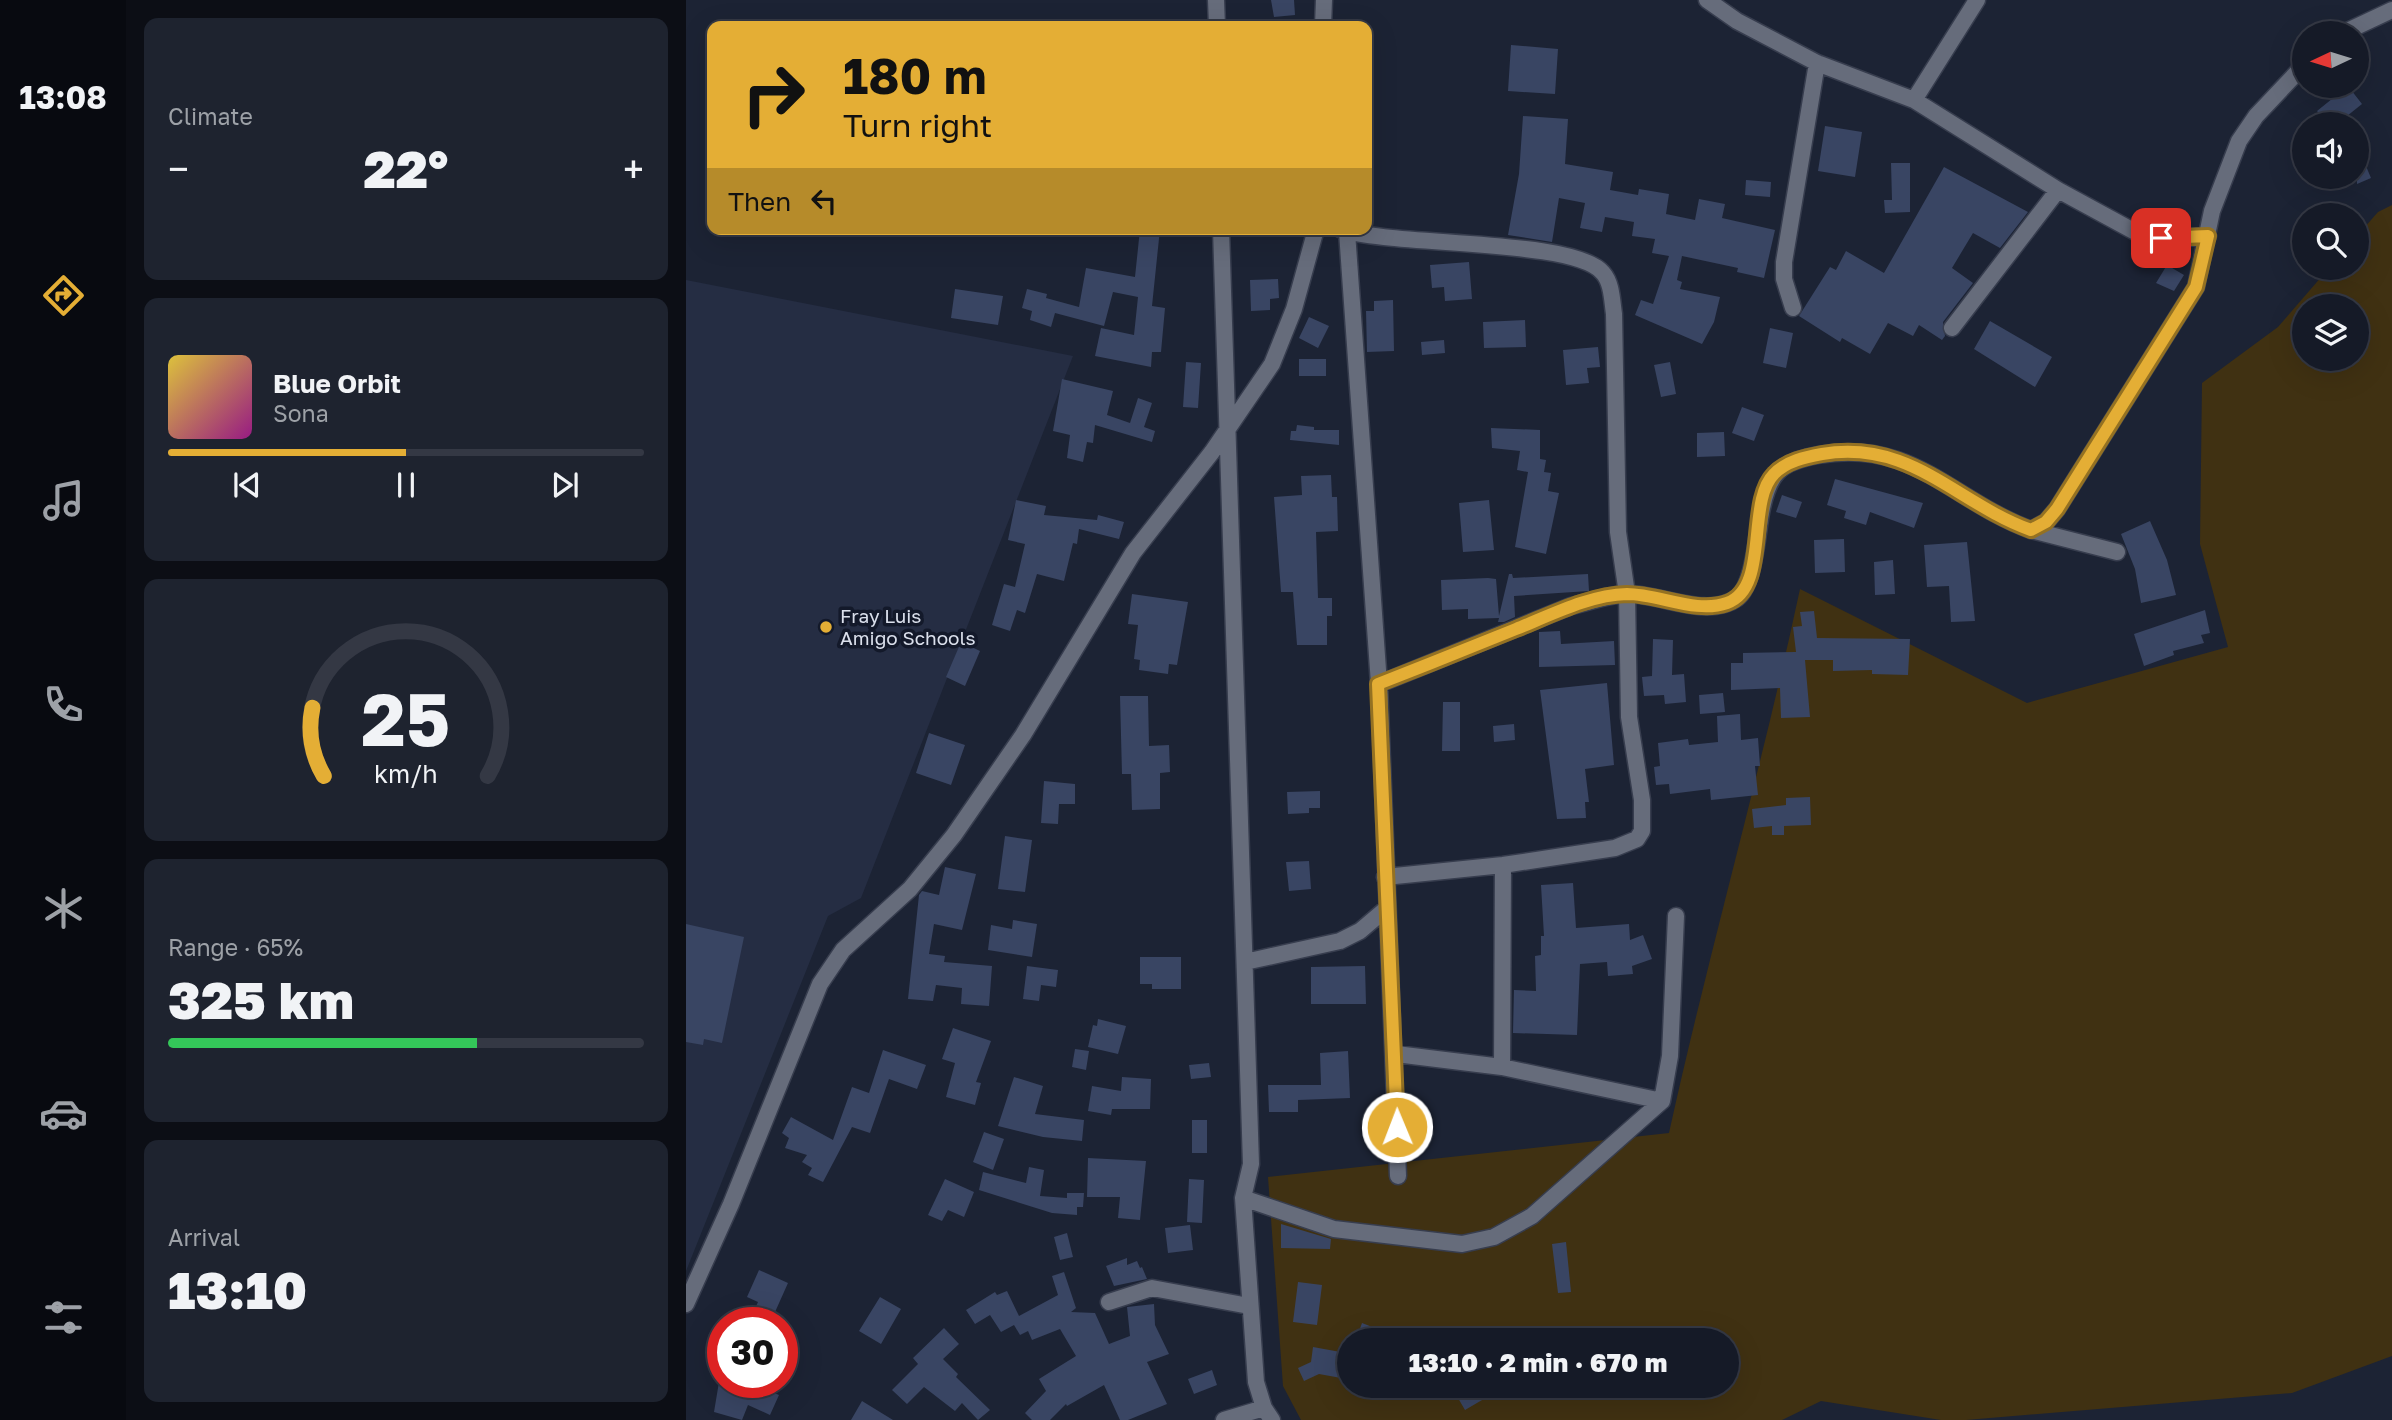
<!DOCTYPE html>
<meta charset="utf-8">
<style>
:root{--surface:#151a27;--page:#1e232f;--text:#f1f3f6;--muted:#9da1a7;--line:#343844;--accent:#e4ae35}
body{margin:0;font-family:"Golos Text",sans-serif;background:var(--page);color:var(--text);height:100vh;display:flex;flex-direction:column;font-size:26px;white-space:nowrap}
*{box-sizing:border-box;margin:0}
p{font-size:23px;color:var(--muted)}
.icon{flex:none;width:38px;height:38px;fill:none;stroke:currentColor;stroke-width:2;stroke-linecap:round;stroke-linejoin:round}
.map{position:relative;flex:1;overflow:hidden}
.panel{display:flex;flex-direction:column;gap:18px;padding:18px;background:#0c0e15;width:560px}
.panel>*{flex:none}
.top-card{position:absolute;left:21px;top:21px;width:665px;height:214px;border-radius:14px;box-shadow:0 7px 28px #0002,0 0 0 2px var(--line);background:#e4ae35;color:#111;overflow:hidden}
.needle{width:46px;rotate:266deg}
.tools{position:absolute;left:1606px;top:21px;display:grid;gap:14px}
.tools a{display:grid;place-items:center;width:77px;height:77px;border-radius:50%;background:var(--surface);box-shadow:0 7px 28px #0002,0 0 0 2px var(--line);font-size:35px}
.speed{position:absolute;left:21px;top:1307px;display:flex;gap:14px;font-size:35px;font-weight:700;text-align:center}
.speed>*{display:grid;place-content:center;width:91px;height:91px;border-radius:50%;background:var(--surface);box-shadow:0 7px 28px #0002,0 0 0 2px var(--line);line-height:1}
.speed .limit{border:10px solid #d22;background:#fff;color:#111}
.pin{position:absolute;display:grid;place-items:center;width:60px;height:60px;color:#fff;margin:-30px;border-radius:14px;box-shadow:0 4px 10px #0006}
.me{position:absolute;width:77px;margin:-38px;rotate:359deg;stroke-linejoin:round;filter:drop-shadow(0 0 5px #0008)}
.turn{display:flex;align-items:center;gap:24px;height:147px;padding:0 21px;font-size:32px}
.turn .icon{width:91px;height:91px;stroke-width:2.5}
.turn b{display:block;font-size:49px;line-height:60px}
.then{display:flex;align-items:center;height:66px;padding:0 21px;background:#0003;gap:14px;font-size:26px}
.big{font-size:52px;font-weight:800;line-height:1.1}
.panel .card{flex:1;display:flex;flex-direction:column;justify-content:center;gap:10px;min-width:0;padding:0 24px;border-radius:14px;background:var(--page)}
.panel .dial{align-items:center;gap:0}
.dial svg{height:182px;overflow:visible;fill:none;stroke:var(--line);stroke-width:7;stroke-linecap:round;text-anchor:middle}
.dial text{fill:var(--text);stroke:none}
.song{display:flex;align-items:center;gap:21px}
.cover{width:84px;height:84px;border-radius:10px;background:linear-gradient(135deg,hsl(50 70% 55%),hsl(310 70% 35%))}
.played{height:7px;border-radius:4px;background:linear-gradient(90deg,var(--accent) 50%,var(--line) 50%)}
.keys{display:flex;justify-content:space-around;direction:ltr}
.heat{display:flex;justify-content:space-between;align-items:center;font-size:38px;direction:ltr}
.charge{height:10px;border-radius:5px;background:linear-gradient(90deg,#34c759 65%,var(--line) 0)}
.trip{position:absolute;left:651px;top:1328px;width:402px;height:70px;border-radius:35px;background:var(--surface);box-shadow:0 7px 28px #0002,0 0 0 2px var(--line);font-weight:800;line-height:70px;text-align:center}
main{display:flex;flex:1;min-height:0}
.dock{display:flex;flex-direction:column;width:126px;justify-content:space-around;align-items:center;background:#080a10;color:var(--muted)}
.dock .icon{width:49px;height:49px}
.dock .current{color:var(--accent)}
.dock b{font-size:32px;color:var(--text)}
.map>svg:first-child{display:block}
.built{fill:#252d43}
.green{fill:#403112;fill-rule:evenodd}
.building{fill:#394563}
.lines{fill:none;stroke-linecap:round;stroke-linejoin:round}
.minor-casing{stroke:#373d4e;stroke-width:19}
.minor{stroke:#666c7b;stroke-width:16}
.route-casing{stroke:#947122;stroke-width:18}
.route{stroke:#e4ae35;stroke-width:12}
.poi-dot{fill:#e4ae35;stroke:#13192a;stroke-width:2.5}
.labels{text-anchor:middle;stroke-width:7;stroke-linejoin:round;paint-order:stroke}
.poi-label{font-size:19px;fill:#dbe0ec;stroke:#13192a;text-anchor:start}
</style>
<main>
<nav class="dock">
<b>13:08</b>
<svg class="icon current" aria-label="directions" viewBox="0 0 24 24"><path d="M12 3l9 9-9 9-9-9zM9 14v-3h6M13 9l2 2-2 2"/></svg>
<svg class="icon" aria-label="music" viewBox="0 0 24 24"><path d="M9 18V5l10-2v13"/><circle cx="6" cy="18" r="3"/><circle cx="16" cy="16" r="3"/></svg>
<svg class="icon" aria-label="phone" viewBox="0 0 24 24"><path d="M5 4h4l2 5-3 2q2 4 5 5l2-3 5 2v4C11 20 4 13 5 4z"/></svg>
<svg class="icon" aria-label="climate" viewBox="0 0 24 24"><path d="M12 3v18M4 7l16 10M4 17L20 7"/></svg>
<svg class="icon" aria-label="car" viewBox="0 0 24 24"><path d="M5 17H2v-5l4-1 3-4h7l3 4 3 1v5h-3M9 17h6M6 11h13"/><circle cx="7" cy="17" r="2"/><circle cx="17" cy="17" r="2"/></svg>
<svg class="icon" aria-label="filters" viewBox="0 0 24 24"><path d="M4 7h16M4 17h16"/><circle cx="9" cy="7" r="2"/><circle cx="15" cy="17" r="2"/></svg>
</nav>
<section class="panel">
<div class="card"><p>Climate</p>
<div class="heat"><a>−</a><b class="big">22°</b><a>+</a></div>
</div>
<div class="card">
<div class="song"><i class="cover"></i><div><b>Blue Orbit</b><p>Sona</p></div></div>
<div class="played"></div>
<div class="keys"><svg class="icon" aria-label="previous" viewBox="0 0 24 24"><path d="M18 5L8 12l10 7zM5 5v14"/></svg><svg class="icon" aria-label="pause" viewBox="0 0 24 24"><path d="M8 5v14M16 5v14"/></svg><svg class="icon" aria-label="next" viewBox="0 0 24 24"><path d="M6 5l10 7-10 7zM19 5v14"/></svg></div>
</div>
<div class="card dial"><svg viewBox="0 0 100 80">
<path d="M14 69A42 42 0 1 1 86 69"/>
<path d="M14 69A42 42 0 0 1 9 39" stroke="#e4ae35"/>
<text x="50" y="56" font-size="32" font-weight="700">25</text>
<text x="50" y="72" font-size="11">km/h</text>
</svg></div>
<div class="card"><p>Range · 65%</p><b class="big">325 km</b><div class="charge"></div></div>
<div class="card"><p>Arrival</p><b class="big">13:10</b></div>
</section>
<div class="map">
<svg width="1706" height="1420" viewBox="0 0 1706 1420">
<rect width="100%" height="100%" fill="#1c2334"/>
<path class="built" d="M0 280 387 356 175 898 142 916 0 1271Z"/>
<path class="green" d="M1706 205V1356L1606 1393 1280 1420H1255L1135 1401 1096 1420H615L597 1386 582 1177 983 1133C1023 951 1075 772 1114 589L1341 703 1542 647 1514 544 1516 383 1592 327 1643 268H1671V236L1692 212ZM1619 306H1671V359H1619ZM663 1340H1041V1386H663Z"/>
<path class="building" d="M585 0H608L609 15 588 17Z
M825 45 872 49 869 94 822 91Z
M1662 86 1676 104 1651 124H1641L1631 111Z
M837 116 882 119 879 164 927 172 924 190 952 195 953 189 983 194 980 214 1009 220 1013 199 1039 204 1036 218 1089 230 1078 278 1051 272 1052 268 996 256 991 280 996 282 994 289 1034 297 1028 322 1016 344 949 315 955 300 967 304 983 256 966 253 969 239 946 236 948 222 919 217 916 232 894 228 899 203 873 198 866 242 822 235 833 174Z
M1139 126 1176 132 1169 177 1132 171Z
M1671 145 1685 178 1671 184Z
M1205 163H1224V212L1199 213 1198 200H1206Z
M1258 167 1342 212 1314 248 1287 233 1266 268 1287 283 1257 322 1259 336 1256 340 1233 325 1227 336 1202 323 1184 354 1156 338 1154 342 1113 316 1144 267 1150 270 1160 251 1198 273Z
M1060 180 1085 182 1084 197 1059 195Z
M454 229H474L466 306 479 308 475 352H466L465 367 409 356 415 328 448 335 452 297 427 292 418 326 369 313 365 327 344 320 346 311 336 308 341 289 361 294 360 298 393 307 400 268 449 277Z
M783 262 786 299 759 301 758 287 746 288 744 265Z
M1481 265 1498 275 1488 291 1470 283Z
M592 279 593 298 584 299V310L565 311 564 280Z
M269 289 317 296 312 325 265 318Z
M707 300 708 351 681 352 680 311H688V301Z
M623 317 643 326 632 348 613 338Z
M839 320 840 347 798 348 797 322Z
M1304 321 1366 357 1349 387 1288 349Z
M1084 328 1107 333 1100 368 1077 363Z
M758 340 759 353 736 355 735 342Z
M912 347 914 367 901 368 903 383 880 385 877 350Z
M613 359H640V376H613Z
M500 362 515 363 512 408 497 407Z
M984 362 990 394 975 397 968 365Z
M376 379 427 391 421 415 444 423 452 398 466 403 458 427 469 431 466 442 409 425 407 443 401 442 397 462 381 458 384 435 367 431Z
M1056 407 1078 415 1068 441 1046 433Z
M611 425 628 427V430H653V445L604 440 605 431H610Z
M805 428 854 430V459L860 460 858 472 865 473 862 491 873 493 860 554 829 547 842 472 831 470 834 451 806 448Z
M1038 432 1039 456 1011 457V433Z
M645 475 646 497H651L652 531 630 532 632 598H646V616H641V645H611L607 592H595L588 497 616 495 615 476Z
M1149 479 1237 503 1228 528 1184 512 1180 525 1158 518 1160 511 1141 505Z
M1096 495 1116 502 1110 518 1090 512Z
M330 500 360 506 358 515 411 520 412 515 438 522 433 539 393 529 391 544 387 543 378 581 351 574 339 613 331 610 324 631 306 625 318 584 329 587 339 544 322 540Z
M803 500 808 550 777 552 773 503Z
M1464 521 1481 560 1490 595 1455 603 1449 569 1435 534Z
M1158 539 1159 572 1129 573 1128 540Z
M1281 542 1289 621 1265 622 1263 586 1241 587 1238 545Z
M1207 560 1209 594 1189 595 1188 562Z
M823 574H826L827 578 902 574 903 591 828 596 829 617 818 622H812L813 618 782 619V609L756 610 755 580 802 578 810 579 813 616Z
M446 594 502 602 491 665 483 664 482 674 453 670 454 660 448 659 452 625 442 624Z
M1519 610 1524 633 1515 635 1518 643 1487 651 1488 655 1458 666 1448 634Z
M1128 611 1131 638 1224 639 1222 675 1186 674V670L1147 671V660H1119L1124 717 1095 718 1094 688 1045 690V663H1057V653L1110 652 1107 627 1116 626 1114 612Z
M874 631 875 644 928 641 929 665 853 667V632Z
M967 639 987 640 986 675 998 674 1000 702 979 704 978 695 958 696 956 677 966 676Z
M275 642 294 651 279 686 260 677Z
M921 683 928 765 899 769 903 802H899L900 818 871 819 854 690Z
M1037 693 1039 712 1014 714 1013 695Z
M434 696H462L463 746 483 745 484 772 474 773V809L446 810 445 774H436Z
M757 702H774V751H756Z
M1054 714 1055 740 1072 738 1074 766H1069L1072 795 1025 800 1024 789 984 794 983 784 970 785 968 767 974 766 972 743 1002 739 1003 745 1032 742 1031 716Z
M828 724 829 740 808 742 807 726Z
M243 733 279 745 265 785 230 773Z
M358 781 389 784V804H373L372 824 355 823Z
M634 791V808H623V813L602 814 601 792Z
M1124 797 1125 825 1098 826V835H1086V826L1068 828 1066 809 1100 805V798Z
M319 836 346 840 339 892 312 889Z
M623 861 625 889 603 891 600 862Z
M259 867 290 874 276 930 248 924 243 954 259 956 258 962 306 966 303 1006 275 1004 276 988 250 985 247 1001 222 999 233 895 236 891 253 895Z
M887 883 890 928 943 924 944 940 957 935 966 959 946 966 947 974 922 976 921 962 894 964 891 1035 827 1033 828 990 850 991 849 956 855 955V936H858L855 885Z
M327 920 351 924 346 957 302 950 305 925 326 929Z
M0 924 58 937 36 1043 18 1039 17 1045 0 1042Z
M454 957H495V989H466V984H454Z
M341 966 372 970 370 987 355 985 353 1001 337 999Z
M679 966 680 1004H625V967Z
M412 1019 440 1026 432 1054 402 1047 407 1025 411 1026Z
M267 1028 305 1041 290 1082 295 1083 289 1105 260 1097 269 1063 256 1059Z
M389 1049 403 1051 400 1070 386 1067Z
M197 1050 240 1065 231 1089 203 1079 184 1133 166 1127 137 1182 122 1175 126 1168 116 1162 121 1155 99 1148 103 1138 96 1133 105 1117 147 1140 166 1087 183 1093Z
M662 1051 664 1098 612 1100V1112H583L582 1085H635L634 1053Z
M523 1063 525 1077 505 1079 503 1065Z
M328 1077 357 1086 349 1114 398 1120 396 1141 357 1137 312 1126Z
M436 1077 465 1079 464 1109H426L425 1115 402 1111 406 1086 435 1091Z
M506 1120H521V1153H506Z
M298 1132 318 1139 307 1170 287 1162Z
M402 1158 460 1161 454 1220 432 1218 434 1197H401Z
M343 1167 358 1170 354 1196 381 1198V1193H398L397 1207H391V1215L366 1213 293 1190 297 1172 340 1183Z
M259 1179 288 1192 278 1217 262 1210 256 1221 242 1215Z
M503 1179 518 1180 516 1223 501 1222Z
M595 1224 645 1239 644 1249 595 1248Z
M504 1225 507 1250 482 1253 479 1228Z
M381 1233 387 1257 374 1260 368 1237Z
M880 1242 885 1292 872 1293 866 1244Z
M441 1258V1265L451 1261 454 1268 456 1267 461 1279 428 1286 420 1266Z
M73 1270 102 1283 85 1321 67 1313 72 1302 61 1297Z
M378 1272 390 1308 385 1312 409 1313 423 1344 444 1336 441 1307 468 1304 469 1325 483 1354 461 1362 481 1404 442 1420H434L418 1385 381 1406 380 1404 364 1420H346L339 1413 360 1391 353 1379 390 1356 374 1329 346 1340 342 1331 334 1335 328 1325 315 1332 304 1315 289 1324 280 1310 309 1292 311 1295 321 1291 333 1316 372 1295 366 1276Z
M612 1282 636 1285 631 1325 607 1322Z
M194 1297 215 1309 195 1344 173 1331Z
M676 1323 694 1330 690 1340H670Z
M258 1328 273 1344 257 1359 272 1374 270 1377 304 1410 292 1420 276 1403 269 1411 238 1387 221 1404 206 1390 232 1364 227 1358Z
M627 1347 660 1353 655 1378 633 1374 618 1381 612 1368 625 1362Z
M526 1370 531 1385 508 1394 502 1379Z
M33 1382H73L72 1386 93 1395 84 1415 62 1405 56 1420 28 1412Z
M765 1386H820L779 1410Z
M176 1401 207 1420H165Z"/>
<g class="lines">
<defs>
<path id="minor" d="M530 0 531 26
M1021 0 1051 21 1131 63 1228 100 1372 190 1453 234 1475 238 1522 236
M637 26 638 0
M1657 33 1706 10
M1228 100 1291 0
M535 229 565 1164 557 1198 570 1382 578 1408 586 1420
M654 229C706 247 889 238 917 273 926 283 926 301 928 314L932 532 941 594 943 717 956 800V831L951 839 929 848 817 865 699 877
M661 232 693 684 712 1176
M1107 308 1098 279V262L1131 63
M1266 328 1372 190
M1345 530 1431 552
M693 684 885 606C903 602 924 594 942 594 975 594 1022 619 1051 598 1068 585 1071 534 1075 513 1082 475 1092 462 1132 455 1228 438 1264 500 1345 530L1360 522 1371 509 1510 287 1526 211 1553 141 1570 116 1619 64
M559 962 654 941 674 931 701 908
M710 1054 816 1067 976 1101
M816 1067 817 865
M557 1198 648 1229 776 1244 808 1237 846 1216 976 1101 984 1056 990 916
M423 1302 466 1288 563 1306
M0 1304 45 1204 134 984 157 950 224 889 268 835 337 735 447 553 526 452 586 364 608 309 630 229
M538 1420 578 1408"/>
</defs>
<use href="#minor" class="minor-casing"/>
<use href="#minor" class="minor"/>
</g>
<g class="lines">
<defs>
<path id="route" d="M711 1127 692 684C738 666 785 647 830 629 865 615 903 595 941 594 973 594 1010 614 1041 603 1084 588 1060 502 1088 474 1100 461 1120 457 1136 454 1225 439 1270 503 1345 530L1360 522 1371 509 1510 287 1522 236 1475 238"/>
</defs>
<use href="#route" class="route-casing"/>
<use href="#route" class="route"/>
</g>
<circle class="poi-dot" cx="140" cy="627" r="7"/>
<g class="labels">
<g class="poi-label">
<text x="154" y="623">Fray Luis<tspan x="154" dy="22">Amigo Schools</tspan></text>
</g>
</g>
</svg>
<div class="tools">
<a><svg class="needle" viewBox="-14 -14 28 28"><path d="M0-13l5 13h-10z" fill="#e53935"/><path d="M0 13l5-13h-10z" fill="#9da1a7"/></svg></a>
<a><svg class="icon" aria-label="sound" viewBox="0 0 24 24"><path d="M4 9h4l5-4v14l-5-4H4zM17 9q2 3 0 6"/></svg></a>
<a><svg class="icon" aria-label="search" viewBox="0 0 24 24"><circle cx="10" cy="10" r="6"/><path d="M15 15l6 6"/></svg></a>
<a><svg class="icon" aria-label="layers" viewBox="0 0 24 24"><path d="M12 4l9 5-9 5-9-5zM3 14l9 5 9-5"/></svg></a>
</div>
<div class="speed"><div class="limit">30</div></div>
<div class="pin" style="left:1475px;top:238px;background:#d93025"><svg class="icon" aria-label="arrive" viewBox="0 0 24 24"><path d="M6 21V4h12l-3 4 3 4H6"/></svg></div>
<svg class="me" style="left:711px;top:1127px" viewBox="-20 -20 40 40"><circle r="17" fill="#e4ae35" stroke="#fff" stroke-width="3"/><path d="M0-11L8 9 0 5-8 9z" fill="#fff"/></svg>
<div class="trip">13:10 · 2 min · 670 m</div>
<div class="top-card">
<div class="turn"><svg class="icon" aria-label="right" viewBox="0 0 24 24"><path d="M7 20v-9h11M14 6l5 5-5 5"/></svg><div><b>180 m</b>Turn right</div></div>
<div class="then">Then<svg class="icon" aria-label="left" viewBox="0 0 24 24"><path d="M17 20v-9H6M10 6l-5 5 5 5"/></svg></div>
</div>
</div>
</main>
